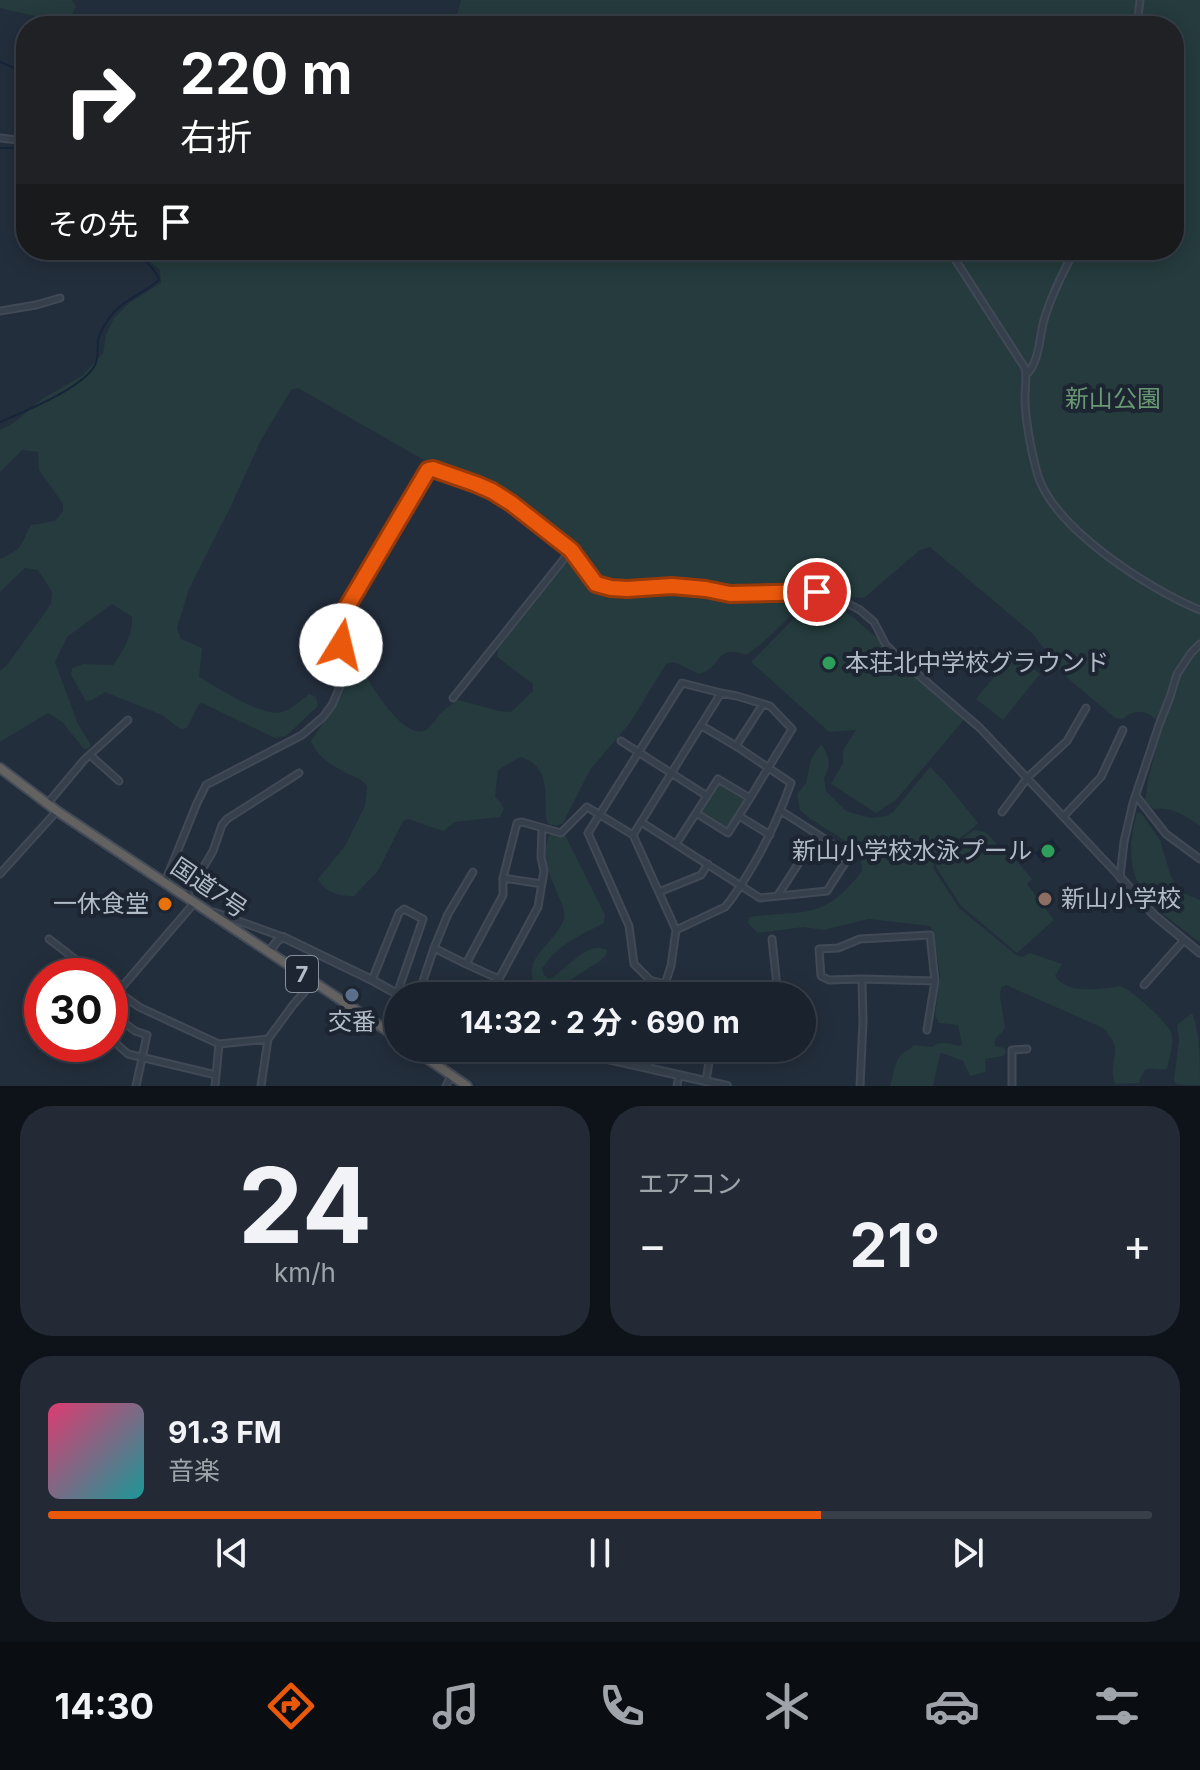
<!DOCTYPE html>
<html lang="ja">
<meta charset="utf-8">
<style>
:root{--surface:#1a222d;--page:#232a35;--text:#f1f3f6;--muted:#9fa4aa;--line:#383f49;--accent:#ea580c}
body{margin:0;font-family:Inter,"Noto Sans JP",sans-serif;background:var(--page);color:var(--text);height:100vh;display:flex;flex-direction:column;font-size:30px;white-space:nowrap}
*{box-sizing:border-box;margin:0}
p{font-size:26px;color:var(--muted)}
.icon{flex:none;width:44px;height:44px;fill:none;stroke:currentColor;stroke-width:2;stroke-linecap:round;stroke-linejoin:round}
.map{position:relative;height:1086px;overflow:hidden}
.side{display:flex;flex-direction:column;gap:20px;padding:20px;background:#0e1319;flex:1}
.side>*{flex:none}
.guide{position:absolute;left:16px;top:16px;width:1168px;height:244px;border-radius:32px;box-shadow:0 4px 20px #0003,0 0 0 2px var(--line);background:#202124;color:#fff;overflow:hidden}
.speed{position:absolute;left:24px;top:958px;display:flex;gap:16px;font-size:40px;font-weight:700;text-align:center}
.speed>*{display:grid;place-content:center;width:104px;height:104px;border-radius:50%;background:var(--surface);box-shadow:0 4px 20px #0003,0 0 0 2px var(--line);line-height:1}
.speed .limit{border:12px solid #d22;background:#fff;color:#111}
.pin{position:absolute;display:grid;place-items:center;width:68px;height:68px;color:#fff;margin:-34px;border:4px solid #fff;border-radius:50%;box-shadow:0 2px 8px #0007}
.me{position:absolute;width:88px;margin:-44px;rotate:9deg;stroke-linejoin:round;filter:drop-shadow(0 0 6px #0008)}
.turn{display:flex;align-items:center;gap:28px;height:168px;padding:0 32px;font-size:36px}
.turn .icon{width:104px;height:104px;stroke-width:2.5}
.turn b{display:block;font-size:56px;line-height:68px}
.then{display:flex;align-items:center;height:76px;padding:0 32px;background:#0003;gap:16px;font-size:30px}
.big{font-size:60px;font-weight:700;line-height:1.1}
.side .card{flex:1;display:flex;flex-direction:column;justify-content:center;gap:12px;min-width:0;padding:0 28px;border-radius:32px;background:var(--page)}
.side .dial{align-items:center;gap:0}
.dial b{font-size:104px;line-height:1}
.song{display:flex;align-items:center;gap:24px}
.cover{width:96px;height:96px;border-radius:12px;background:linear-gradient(135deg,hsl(340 70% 55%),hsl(180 70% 35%))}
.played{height:8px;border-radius:4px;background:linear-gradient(90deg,var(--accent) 70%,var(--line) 70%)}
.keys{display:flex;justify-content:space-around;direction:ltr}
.heat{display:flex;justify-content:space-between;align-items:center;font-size:44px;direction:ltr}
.side .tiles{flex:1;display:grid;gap:20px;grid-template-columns:1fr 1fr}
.card:last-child{grid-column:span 2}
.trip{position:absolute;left:384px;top:982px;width:432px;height:80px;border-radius:40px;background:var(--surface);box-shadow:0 4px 20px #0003,0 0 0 2px var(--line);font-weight:700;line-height:80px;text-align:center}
.tab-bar{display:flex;height:128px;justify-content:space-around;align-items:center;background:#0a0e12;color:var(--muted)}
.tab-bar .icon{width:56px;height:56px}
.tab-bar .current{color:var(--accent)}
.tab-bar b{font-size:36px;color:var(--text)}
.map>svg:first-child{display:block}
.green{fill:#253b3d}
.water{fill:#162539}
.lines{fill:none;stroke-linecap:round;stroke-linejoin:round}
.stream{stroke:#162539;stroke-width:2}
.minor-casing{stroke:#404955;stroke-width:9}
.tertiary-casing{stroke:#404955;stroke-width:10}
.trunk-casing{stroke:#424b57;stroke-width:12}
.minor{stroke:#36404c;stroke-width:5}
.tertiary{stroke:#36404c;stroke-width:6}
.trunk{stroke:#636260;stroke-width:8}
.route-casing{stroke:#983908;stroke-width:20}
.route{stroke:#ea580c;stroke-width:14}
.leisure-dot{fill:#2e9e5b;stroke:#1c2531;stroke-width:3}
.education-dot{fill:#8d6e63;stroke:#1c2531;stroke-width:3}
.food-dot{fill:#e8710a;stroke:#1c2531;stroke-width:3}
.service-dot{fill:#5c6f8a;stroke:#1c2531;stroke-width:3}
.labels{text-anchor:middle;stroke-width:8;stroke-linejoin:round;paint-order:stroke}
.shield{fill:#1c2531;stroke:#858e9b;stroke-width:2}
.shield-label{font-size:22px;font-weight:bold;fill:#b2bbc8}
.park-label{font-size:24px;fill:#699973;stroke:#1c2531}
.poi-label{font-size:24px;fill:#b2bbc8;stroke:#1c2531;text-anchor:start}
.street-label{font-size:24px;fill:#b2bbc8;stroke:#1c2531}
</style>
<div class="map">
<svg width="1200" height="1086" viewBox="0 0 1200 1086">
<rect width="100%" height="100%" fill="#232e3c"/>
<path class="green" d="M0 0H72L76 7 68 21 48 19 0 8Z
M461 0H1200V826C1185 815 1173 807 1154 809L1145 802 1148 780 1161 727C1152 712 1137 706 1123 719L1115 718 1064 675 1033 634 930 547 920 550 864 598 849 597 821 589C794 608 774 637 746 655 716 643 723 667 699 674L674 662 666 664 630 723 590 770 563 823 557 826 548 824 546 818C545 793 550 765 520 757L498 770 495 797 501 803 504 809 500 817 455 822 443 831 408 819 403 821 378 871 354 896C340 897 325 892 318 879L345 846 365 806 367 786C359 776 349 776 339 769 328 763 315 753 311 741L342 695 351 675 355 671 363 672C372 686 404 741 426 730 432 726 437 716 443 711 448 707 453 703 458 700L499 711 511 712 533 691V684L497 657 498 649 577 549 531 511 483 481 422 459 298 388 291 390 261 440 230 508 189 589 177 628 181 639 202 648 199 677C217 687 263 718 282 712 292 709 300 701 309 694L316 697 318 706 286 736 275 738 202 703 199 704 187 728 180 729 162 715 105 692 92 700 86 701 71 675 72 668 83 664 113 665C123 651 133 635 132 617L112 604 67 637 55 662 78 724 91 745 88 749H84L62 722 48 713 0 742V671L7 665 51 604 52 592 38 570 25 568 0 592V559C25 548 19 546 31 525L55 521 63 511V504L39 470 38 452 22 450 0 472V430L15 422 42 399 82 376 103 353 106 335 114 318 129 303 161 283 160 270 144 256 142 250H1174V26H450L456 19Z
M815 597 839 608 853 617 967 716 897 799 876 813 831 784 843 763V750L856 730 829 732 751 662Z
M1014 652 1040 674 1003 720 976 699Z
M821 744C829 755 832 765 824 778L826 791 846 811 871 818 887 816 893 812 930 767 944 781 978 823C965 838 937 848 933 868L959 908 1016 955 1022 957 1030 953 1062 964 1055 976C1065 992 1091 990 1107 988 1109 988 1119 986 1120 986 1131 989 1166 1021 1171 1032 1175 1042 1169 1058 1167 1069 1150 1072 1146 1061 1139 1083L1115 1084C1106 1059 1127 1052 1103 1028L1006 985 1001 987 1000 997 1005 1027C1002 1036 993 1035 995 1046L1004 1048 1006 1052 1003 1056 985 1059 986 1072 970 1076 963 1061 942 1053 940 1054 933 1086H890C893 1077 895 1058 903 1053 907 1050 911 1049 914 1045L932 1047C940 1040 950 1044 959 1046L962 1044 958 1025 939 1023 935 1015 940 975 933 931 930 926 869 919 823 930 804 927 758 933 748 923 749 917C806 909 822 922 862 871L860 855 850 844 809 818 800 810 797 794 806 783 811 759Z
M718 779 750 798 728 833 696 813Z
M1137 813H1141L1160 840 1171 877 1183 893 1200 900V942C1149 905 1117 883 1137 813Z
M974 830 985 832 1013 861 1015 859 1032 879 1027 884 1054 920 1017 953 961 906 936 867C940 851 961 840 974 830Z
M550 834 561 837 565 835 605 915 604 923C581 935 555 946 542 969L544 975 549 979C566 971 588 939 607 950L606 955 600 961 550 993C544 992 538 990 535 984 520 958 559 940 564 918 565 911 563 907 560 900 552 879 538 856 550 834Z
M1192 1013C1200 1031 1200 1062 1200 1085H1184L1176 1084 1174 1080 1179 1039 1177 1025Z"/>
<path class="water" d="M1052 839 1061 850 1043 863 1035 853Z"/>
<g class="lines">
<path class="stream" d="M0 62 26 73
M0 148H26
M0 422C24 412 83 388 95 365 99 357 97 348 98 340 100 333 105 324 109 318 122 300 143 294 159 280 157 269 143 261 137 250"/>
<defs>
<path id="minor" d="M1137 26 1140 0
M0 138 26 141
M949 250 1025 368C1027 378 1025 388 1025 398 1025 420 1032 455 1038 476 1056 530 1149 589 1200 610
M0 311 36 305 60 298
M1027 374C1040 360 1039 338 1044 320 1051 296 1063 272 1075 250
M453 698 571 550
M621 741 707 796
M736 746 763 704
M90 755 119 781
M1137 797 1166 834 1200 859
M48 803 84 760 128 720
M1002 812 1028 777 1067 741 1086 708
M696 813 728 833 750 798
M739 816 770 835
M1064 816 1101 777 1123 730
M641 822 760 898 827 891 850 855 781 811
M633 835 721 693 737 696 770 706 792 729 750 798 718 779 676 844
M0 874 57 811
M1120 877 1124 842 1133 803 1159 725 1170 697 1177 674 1191 653 1200 644
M503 878 542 884
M165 882 197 803 206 785 302 735 323 717 332 705 343 680 345 664 340 630 344 612 428 470 433 469 476 484 492 491 511 503 571 550 596 584 611 588 627 589 672 586 706 589 730 594 817 592 845 602 860 610 874 622 886 645 900 659 980 728 1120 877
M659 892 701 875 708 864
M778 895 817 835
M186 897 213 851 222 825 227 819 299 773
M214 912 283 937
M676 930 725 907 730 901C756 865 776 825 791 783L736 746 702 726
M930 935 935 981 862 979 829 980 821 976 819 949 838 948 860 939Z
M49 939 97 976
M772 939 778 996
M434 948 448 914 473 872
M466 964 499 979
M372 980 399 913 404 909 423 919 397 994
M665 984 650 980 634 964 629 926 588 833 682 683 721 693
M1144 985 1184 940
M110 986 139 1007 219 1044 268 1039
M418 996 434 948 466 964 503 895V878L517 823 522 822 561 833 587 807 633 835 676 930 671 966 661 996
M476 996 499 979 538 907 544 871 541 857 542 828
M110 1001 195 902
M110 1012 135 1031 147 1035 136 1086
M927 1030 935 981
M110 1038 128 1054 216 1075
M647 1048 649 1068
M706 1081 711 1048
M215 1086 219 1044
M261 1086 268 1039 293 1005 313 982
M446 1086 451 1076
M677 1086 679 1075
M860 1086 863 1022 862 979
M1012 1086V1050L1027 1049"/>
<path id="tertiary" d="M1120 877 1154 915 1200 953
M269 952 277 941 283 937 372 980 401 996
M559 1048 727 1086"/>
<path id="trunk" d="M0 768 57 811 398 1038
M412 1048 467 1086"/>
</defs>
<use href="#minor" class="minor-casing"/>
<use href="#tertiary" class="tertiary-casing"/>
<use href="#trunk" class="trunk-casing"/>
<use href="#minor" class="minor"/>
<use href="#tertiary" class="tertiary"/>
<use href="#trunk" class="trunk"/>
</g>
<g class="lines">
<defs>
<path id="route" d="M341 645 340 630 344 612 428 470 433 469 476 484 492 491 511 503 571 550 596 584 611 588 627 589 672 586 706 589 730 594 817 592"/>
</defs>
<use href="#route" class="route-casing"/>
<use href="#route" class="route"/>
</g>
<g class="leisure-dot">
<circle cx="829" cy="663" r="8"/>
<circle cx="1048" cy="851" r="8"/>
</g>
<circle class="education-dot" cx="1045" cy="899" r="8"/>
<circle class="food-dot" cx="165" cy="904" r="8"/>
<circle class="service-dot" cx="352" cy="995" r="8"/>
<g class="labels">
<rect class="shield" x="286" y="956" width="32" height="36" rx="6"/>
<g class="shield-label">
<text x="302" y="982">7</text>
</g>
<g class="park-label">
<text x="1113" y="407">新山公園</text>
</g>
<g class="poi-label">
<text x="845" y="671">本荘北中学校グラウンド</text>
<text x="1032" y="859" text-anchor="end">新山小学校水泳プール</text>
<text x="1061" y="907">新山小学校</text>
<text x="149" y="912" text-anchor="end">一休食堂</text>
<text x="352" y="1030" text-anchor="middle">交番</text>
</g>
<g class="street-label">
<text transform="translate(209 888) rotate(34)" y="8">国道7号</text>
</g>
</g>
</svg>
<div class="speed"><div class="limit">30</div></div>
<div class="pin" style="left:817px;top:592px;background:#d93025"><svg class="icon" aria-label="arrive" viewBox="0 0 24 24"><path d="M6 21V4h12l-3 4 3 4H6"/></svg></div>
<svg class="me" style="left:341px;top:645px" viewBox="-20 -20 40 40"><circle r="19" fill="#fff"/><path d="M0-13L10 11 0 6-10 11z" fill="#ea580c"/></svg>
<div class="trip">14:32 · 2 分 · 690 m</div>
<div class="guide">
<div class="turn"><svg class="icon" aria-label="right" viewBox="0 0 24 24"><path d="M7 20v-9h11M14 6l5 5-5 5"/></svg><div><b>220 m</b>右折</div></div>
<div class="then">その先<svg class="icon" aria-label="arrive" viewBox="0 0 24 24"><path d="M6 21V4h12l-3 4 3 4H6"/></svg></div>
</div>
</div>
<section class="side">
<div class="tiles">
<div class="card dial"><b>24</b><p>km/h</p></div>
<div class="card"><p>エアコン</p>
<div class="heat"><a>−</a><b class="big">21°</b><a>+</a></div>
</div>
<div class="card">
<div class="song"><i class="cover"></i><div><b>91.3 FM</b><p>音楽</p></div></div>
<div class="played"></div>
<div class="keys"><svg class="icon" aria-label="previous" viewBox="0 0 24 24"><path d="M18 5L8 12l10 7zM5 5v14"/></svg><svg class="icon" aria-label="pause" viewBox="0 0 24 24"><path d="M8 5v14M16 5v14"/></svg><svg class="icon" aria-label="next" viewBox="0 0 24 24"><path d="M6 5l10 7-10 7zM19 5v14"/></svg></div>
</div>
</div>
</section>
<nav class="tab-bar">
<b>14:30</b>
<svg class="icon current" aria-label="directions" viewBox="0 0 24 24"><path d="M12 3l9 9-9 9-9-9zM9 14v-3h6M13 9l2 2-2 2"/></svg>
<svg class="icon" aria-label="music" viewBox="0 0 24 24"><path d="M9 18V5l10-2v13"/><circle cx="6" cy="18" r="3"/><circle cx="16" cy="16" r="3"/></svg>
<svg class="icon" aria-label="phone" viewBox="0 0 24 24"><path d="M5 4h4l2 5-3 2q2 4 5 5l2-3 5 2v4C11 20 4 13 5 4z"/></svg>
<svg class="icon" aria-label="climate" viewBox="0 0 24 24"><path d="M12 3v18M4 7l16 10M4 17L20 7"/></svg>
<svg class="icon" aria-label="car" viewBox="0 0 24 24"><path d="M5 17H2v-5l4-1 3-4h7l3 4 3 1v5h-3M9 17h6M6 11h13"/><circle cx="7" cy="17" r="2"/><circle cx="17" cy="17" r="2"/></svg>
<svg class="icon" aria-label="filters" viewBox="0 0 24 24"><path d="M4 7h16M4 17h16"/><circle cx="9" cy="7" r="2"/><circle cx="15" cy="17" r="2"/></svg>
</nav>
